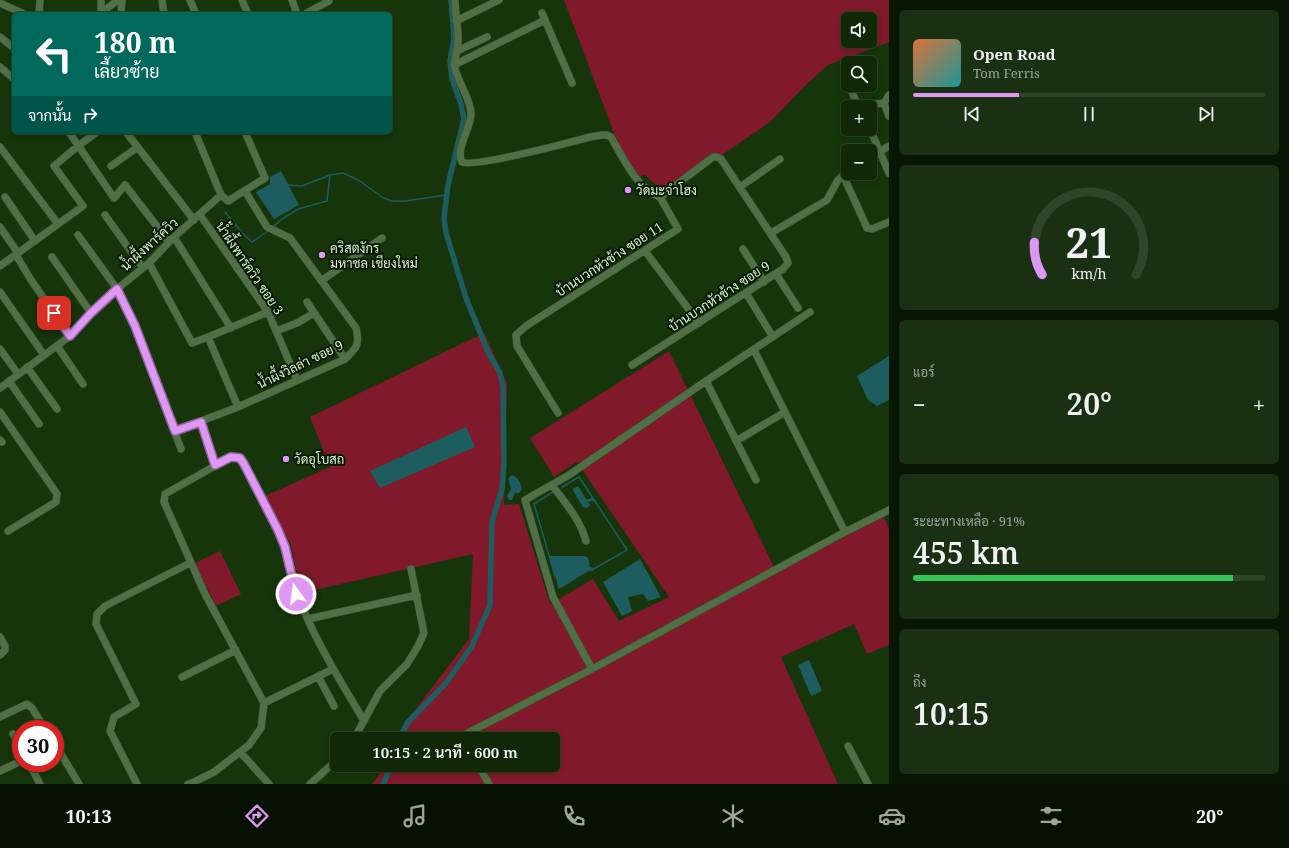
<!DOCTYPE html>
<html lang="th">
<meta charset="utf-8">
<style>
:root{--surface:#102808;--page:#193012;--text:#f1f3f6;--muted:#9ca69c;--line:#304429;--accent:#de98f3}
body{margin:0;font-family:"Noto Serif",Sarabun,serif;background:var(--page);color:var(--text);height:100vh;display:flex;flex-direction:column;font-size:15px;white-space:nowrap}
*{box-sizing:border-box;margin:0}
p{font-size:13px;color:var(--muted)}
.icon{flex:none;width:22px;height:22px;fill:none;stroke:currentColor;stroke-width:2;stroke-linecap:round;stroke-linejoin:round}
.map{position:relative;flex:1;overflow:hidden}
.drawer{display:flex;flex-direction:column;gap:10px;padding:10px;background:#091604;width:400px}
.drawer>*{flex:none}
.guide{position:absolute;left:12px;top:12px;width:380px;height:122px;border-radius:6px;box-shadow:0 2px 6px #0003,0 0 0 1px var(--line);background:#00695c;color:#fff;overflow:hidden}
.fabs{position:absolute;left:841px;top:12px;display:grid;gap:8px}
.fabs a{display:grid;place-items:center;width:36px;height:36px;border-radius:6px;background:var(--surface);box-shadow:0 2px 6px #0003,0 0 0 1px var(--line);font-size:20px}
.speed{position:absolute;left:12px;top:720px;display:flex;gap:8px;font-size:20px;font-weight:700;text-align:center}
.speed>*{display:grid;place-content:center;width:52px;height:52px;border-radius:50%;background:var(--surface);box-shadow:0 2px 6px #0003,0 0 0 1px var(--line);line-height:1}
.speed .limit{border:6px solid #d22;background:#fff;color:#111}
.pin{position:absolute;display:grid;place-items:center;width:34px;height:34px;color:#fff;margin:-17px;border-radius:8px;box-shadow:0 2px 6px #0006}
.me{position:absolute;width:44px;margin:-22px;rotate:346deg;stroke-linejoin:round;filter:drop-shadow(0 0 3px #0008)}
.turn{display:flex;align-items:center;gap:14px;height:84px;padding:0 16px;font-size:18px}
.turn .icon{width:52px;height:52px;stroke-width:2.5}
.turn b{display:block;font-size:28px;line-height:34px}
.then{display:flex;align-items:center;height:38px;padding:0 16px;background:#0003;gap:8px;font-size:15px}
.big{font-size:30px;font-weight:600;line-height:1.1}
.drawer .card{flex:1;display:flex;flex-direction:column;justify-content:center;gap:6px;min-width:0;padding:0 14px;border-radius:6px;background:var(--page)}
.drawer .dial{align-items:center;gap:0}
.dial svg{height:104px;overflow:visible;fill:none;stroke:var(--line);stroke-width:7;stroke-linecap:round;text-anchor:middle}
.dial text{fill:var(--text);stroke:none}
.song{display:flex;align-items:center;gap:12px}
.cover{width:48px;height:48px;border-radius:6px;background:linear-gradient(135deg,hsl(20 70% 55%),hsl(180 70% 35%))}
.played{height:4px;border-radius:2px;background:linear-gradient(90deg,var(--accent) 30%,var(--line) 30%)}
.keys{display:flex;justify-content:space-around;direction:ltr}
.heat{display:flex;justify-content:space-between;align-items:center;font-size:22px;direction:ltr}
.charge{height:6px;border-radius:3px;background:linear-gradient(90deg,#34c759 91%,var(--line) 0)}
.trip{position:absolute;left:330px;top:732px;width:230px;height:40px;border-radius:6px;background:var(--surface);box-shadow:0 2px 6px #0003,0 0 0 1px var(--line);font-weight:600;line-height:40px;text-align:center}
.menu{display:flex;height:64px;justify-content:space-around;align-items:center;background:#061003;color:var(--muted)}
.menu .icon{width:28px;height:28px}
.menu .active{color:var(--accent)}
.menu b{font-size:18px;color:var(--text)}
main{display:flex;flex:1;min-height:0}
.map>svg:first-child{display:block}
.green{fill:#801929;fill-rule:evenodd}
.water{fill:#1e5d5f}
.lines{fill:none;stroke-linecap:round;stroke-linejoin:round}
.stream{stroke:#1e5d5f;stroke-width:1.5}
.canal{stroke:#1e5d5f;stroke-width:5.5}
.minor-casing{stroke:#355329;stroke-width:8}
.minor{stroke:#516f47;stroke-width:7}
.route-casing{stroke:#90639e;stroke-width:10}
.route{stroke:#de98f3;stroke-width:7}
.poi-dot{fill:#de98f3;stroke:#091a04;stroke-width:1.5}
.labels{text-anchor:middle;stroke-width:4;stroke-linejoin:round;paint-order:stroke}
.poi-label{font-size:13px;fill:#d6eece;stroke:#091a04;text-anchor:start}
.street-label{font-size:13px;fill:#d6eece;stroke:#091a04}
</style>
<main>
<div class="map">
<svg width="889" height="784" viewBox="0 0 889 784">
<rect width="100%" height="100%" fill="#16350a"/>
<path class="green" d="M564 0H889V42L828 65 807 84 770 122 722 155 712 153 663 192 644 174 639 178 618 144ZM848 19H870V41H848Z
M484 333 507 383 504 505 519 504 550 604 593 579 619 621 669 597 577 462 554 477 530 438 669 351 776 571 884 517 889 529V645L867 654 854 624 781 657 838 784H372L387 765H553V739H393L469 639 473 554 301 593 291 545 265 496 330 467 310 417Z
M220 551 241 594 216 606 195 563Z"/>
<path class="water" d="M281 171 299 205 274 219 256 192 270 184V177Z
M889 356V400L877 406 868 400 857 376Z
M466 427 475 447 380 488 370 471Z
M512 475C518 477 521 483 522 489L519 493H515L512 500H509L507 496 511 489C510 484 506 479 512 475Z
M578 486 586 499H589L592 497 594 501 587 502 590 504 589 507 586 508 583 507C581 503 573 492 573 489Z
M549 556H584C591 558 588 561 590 567L594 568 559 588Z
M640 559 661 597 648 601 643 594 628 597 632 611 622 616 603 582Z
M809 660 822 691 811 696 798 665Z"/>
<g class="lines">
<path class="stream" d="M288 185 302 186 330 175 343 173 360 181 382 197 391 201H405L447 195
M225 212 243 234 252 242 268 231
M273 227 282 219 298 209 327 201 330 175
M562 487 579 477 627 550 590 571
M553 492 534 504 555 576
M558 583 559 588 576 578"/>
<path class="canal" d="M399 739 408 722 446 683 472 646 490 605 492 522 502 489 504 463 503 387 500 373 488 352 466 298 446 233 444 218 448 185 464 119 461 104 452 79 450 61 454 38 451 0
M383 784 392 765"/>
<defs>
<path id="minor" d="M101 0V14
M162 0 164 14
M190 0 196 14
M242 0 248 14
M292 0 297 14
M455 0C455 14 459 29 458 43 458 52 453 59 455 68 458 83 471 99 471 114 471 128 455 149 462 162 473 168 571 142 590 137L602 135H607L611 137C622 156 638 191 660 197L713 157H717L721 159 786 257 788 263 783 269 632 365
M0 3 24 14
M101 13 118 0
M542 13 572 83
M39 14 40 0
M121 14 122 0
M305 14 329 1V0
M456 21 499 0
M0 37 14 48
M457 51 487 37
M454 65 545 20
M0 67 14 79
M844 71 848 82
M849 85 858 106 884 103 889 116
M884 103 889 95
M870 129 889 173
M69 132 114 198 125 185 169 242
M126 132 194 220
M195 132 221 195 228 201 265 178 245 132
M0 147 58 224
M870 157 889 146
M111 166 138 147
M843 175 867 228 872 229 889 222
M740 187 780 159
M5 197 35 241
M105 215 143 268
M200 215 268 312 297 380
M0 227 18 253
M771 233 827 200 838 180 848 171
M78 235 117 289 135 326 181 449
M174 237 231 328
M743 249 764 282
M645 251 699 323
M16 255 31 280 70 336
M52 257 91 313
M149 263 192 343 208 337 268 312
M0 266 83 206 54 166 78 146 97 132
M776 274 798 308
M321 281 382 238
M0 292 44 355
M746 293 773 337
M307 302 345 359
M276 331 297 323 314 313
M208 337 238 407
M57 346 83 384
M0 349 18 374
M754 350 845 532
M27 367 57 409
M9 381 39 424
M706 381 756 480
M0 388 70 336 91 313 117 289 149 263 174 237 221 195
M0 412 57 494 56 502 8 531
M558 413 517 346 516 335 526 326 678 229 660 197
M201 422 215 465
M175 431 238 407 345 359C357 348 360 344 356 328L290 238 267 227 245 191
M0 440 2 442
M736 441 785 412
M552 485C565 503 580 519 586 541
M308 619 417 595
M0 637 5 646V650L0 655
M592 669 553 597 525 500 569 475 706 381 810 312
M318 676 334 706
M182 677 236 650
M264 703 333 669
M0 717 27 704 32 708 45 729
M13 734 21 748
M354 739 380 691 407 664 418 646 424 633 411 569
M456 739 592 669 845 532 889 510
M55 744 79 784
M848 746 868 784
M240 752 269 784
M29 763 40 784
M478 765 489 784
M0 771 21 761
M137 784 110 731 114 717 136 704 96 624 97 614 105 606 190 563
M188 784 194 782 214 772 249 745 261 728 264 703 205 594 164 502 165 494 231 457 239 458 244 464C258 491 275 518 285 547 290 562 291 579 297 594 314 639 340 680 364 721
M310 784 337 760"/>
</defs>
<use href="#minor" class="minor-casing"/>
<use href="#minor" class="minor"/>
</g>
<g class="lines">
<defs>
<path id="route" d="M54 313 70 336 91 313 117 289 135 326 175 431 201 422 215 465 231 457 240 458 244 464 278 530 285 547 296 594"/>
</defs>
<use href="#route" class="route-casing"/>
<use href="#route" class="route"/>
</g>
<g class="poi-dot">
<circle cx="628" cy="190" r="4"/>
<circle cx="322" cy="255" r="4"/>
<circle cx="286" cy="459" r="4"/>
</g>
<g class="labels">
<g class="poi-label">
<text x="636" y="195">วัดมะจำโฮง</text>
<text x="330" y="253">คริสตงักร<tspan x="330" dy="15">มหาชล เชียงใหม่</tspan></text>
<text x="294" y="464">วัดอุโบสถ</text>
</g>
<g class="street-label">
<text transform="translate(149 244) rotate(-42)" y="5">น้ำผึ้งพาร์ควิว</text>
<text transform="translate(609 259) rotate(-33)" y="5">บ้านบวกหัวช้าง ซอย 11</text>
<text transform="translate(250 268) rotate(56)" y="5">น้ำผึ้งพาร์ควิว ซอย 3</text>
<text transform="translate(719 296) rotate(-33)" y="5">บ้านบวกหัวช้าง ซอย 9</text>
<text transform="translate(300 364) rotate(-26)" y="5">น้ำผึ้งวิลล่า ซอย 9</text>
</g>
</g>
</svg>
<div class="fabs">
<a><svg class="icon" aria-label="sound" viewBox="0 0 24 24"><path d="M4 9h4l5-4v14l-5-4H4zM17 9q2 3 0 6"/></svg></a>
<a><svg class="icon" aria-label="search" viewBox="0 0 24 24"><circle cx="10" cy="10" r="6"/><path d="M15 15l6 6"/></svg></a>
<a>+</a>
<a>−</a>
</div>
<div class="speed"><div class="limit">30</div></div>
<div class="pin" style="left:54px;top:313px;background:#d93025"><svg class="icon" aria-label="arrive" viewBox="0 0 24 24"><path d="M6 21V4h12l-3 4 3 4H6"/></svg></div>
<svg class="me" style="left:296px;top:594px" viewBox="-20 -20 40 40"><circle r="17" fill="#de98f3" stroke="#fff" stroke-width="3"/><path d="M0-11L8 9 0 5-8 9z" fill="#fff"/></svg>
<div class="trip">10:15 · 2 นาที · 600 m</div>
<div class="guide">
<div class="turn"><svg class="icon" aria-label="left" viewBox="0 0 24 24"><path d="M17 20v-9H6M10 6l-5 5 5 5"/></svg><div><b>180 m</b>เลี้ยวซ้าย</div></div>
<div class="then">จากนั้น<svg class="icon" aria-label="right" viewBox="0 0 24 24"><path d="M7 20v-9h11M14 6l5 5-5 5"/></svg></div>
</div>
</div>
<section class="drawer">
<div class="card">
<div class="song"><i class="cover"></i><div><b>Open Road</b><p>Tom Ferris</p></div></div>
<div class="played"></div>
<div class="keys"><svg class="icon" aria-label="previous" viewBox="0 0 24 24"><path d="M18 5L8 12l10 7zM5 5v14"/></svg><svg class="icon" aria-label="pause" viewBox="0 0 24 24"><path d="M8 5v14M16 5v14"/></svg><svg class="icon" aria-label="next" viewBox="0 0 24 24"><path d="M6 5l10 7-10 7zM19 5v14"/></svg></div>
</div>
<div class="card dial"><svg viewBox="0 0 100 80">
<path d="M14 69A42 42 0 1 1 86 69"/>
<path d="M14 69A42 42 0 0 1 8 44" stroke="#de98f3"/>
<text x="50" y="56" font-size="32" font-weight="700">21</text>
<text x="50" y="72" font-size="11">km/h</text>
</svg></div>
<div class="card"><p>แอร์</p>
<div class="heat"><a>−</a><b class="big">20°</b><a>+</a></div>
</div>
<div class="card"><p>ระยะทางเหลือ · 91%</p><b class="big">455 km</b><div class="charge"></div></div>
<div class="card"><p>ถึง</p><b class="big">10:15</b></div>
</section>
</main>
<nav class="menu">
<b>10:13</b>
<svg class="icon active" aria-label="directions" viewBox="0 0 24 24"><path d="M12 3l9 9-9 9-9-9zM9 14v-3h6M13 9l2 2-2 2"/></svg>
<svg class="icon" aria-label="music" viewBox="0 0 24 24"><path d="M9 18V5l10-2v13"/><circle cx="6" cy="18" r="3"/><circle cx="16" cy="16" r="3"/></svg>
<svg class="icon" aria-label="phone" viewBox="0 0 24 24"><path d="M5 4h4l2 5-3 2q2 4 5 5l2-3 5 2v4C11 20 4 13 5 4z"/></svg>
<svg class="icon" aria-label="climate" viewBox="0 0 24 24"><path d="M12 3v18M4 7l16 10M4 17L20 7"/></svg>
<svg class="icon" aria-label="car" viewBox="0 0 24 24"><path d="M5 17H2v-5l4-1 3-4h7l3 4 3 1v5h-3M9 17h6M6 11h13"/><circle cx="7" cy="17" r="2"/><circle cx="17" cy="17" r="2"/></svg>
<svg class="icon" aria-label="filters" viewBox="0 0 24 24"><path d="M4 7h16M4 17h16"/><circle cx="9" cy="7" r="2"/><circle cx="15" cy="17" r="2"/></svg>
<b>20°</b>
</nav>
